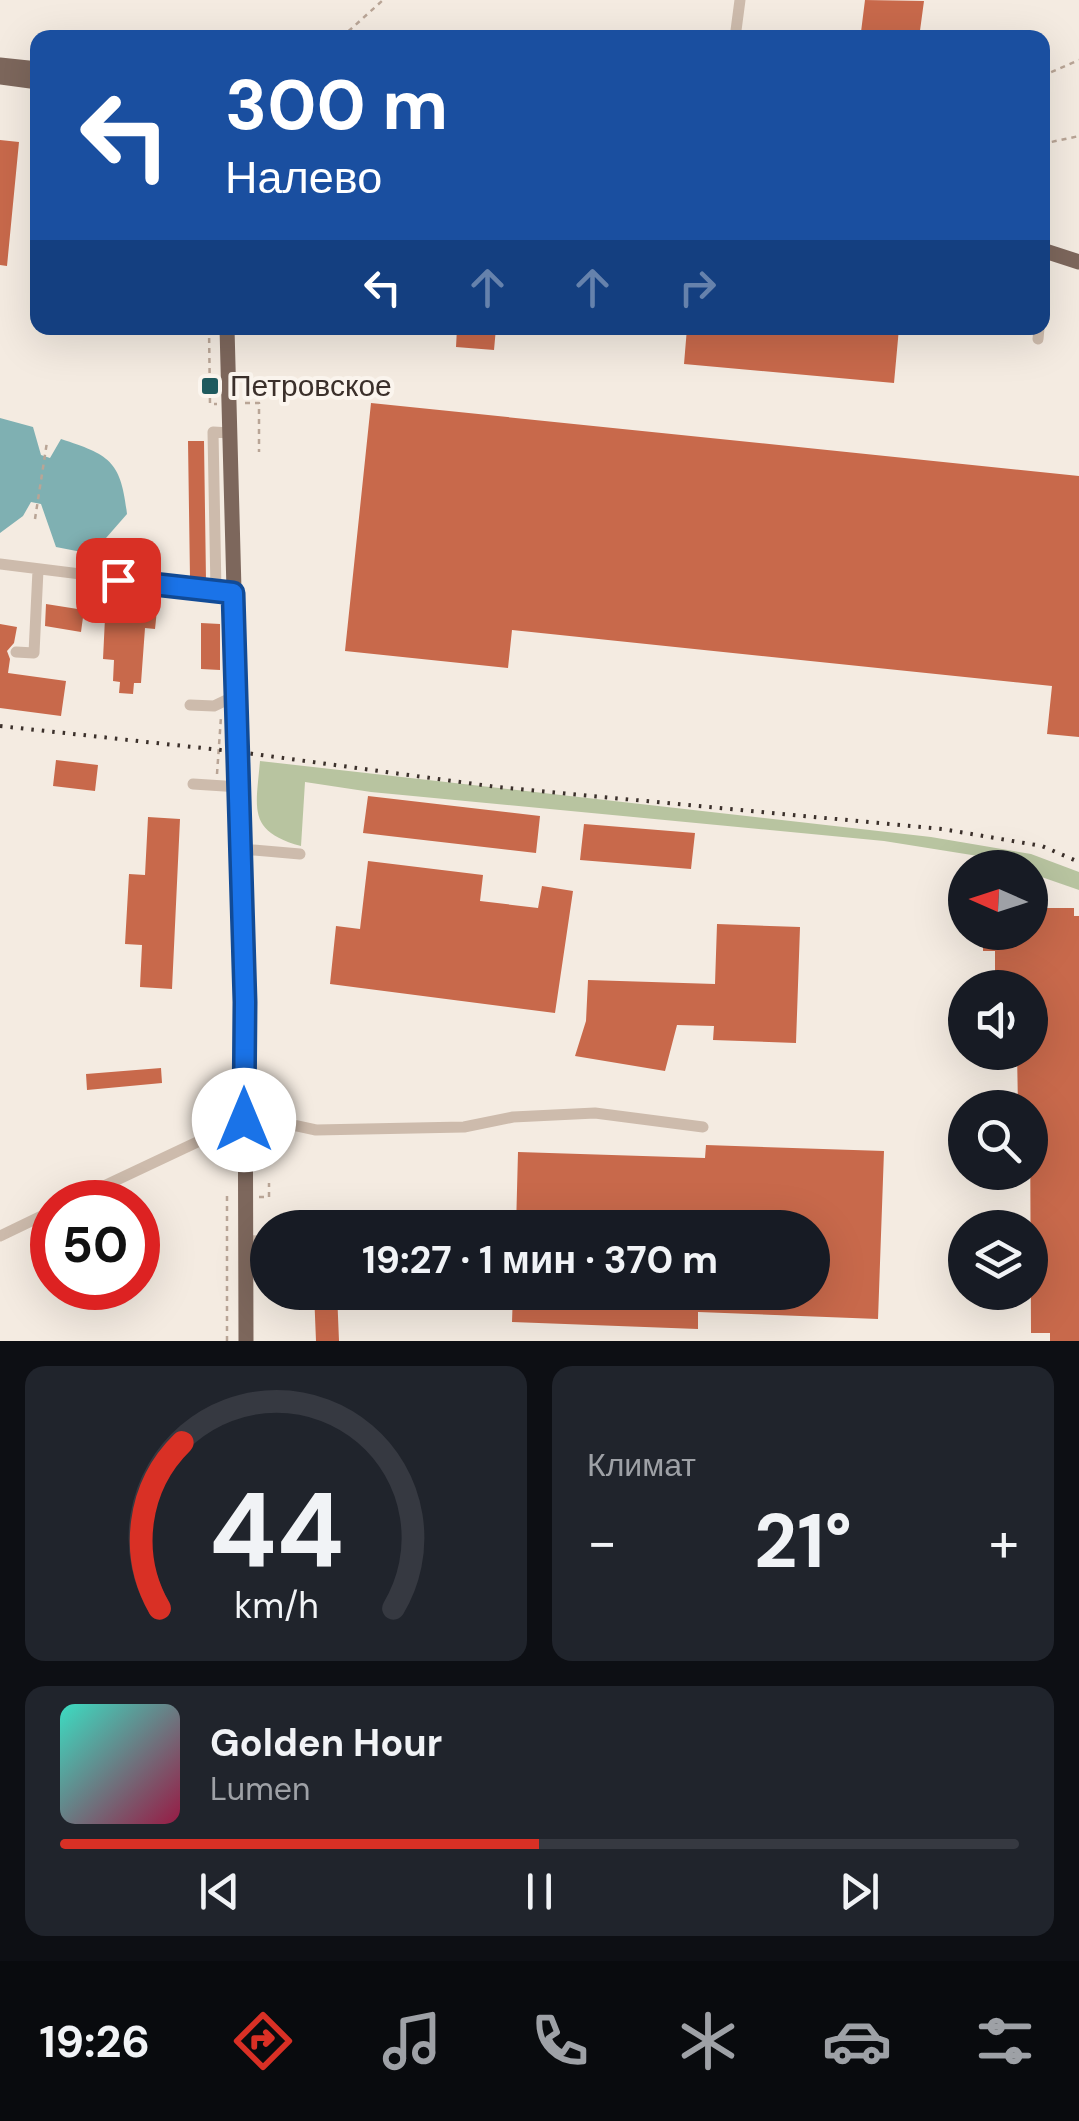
<!DOCTYPE html>
<html lang="ru">
<meta charset="utf-8">
<style>
:root{--surface:#171b24;--page:#20242c;--text:#f1f3f6;--muted:#9ea1a6;--line:#363941;--accent:#d93025}
body{margin:0;font-family:"DM Sans",sans-serif;background:var(--page);color:var(--text);height:100vh;display:flex;flex-direction:column;font-size:38px;white-space:nowrap}
*{box-sizing:border-box;margin:0}
p{font-size:32px;color:var(--muted)}
.icon{flex:none;width:55px;height:55px;fill:none;stroke:currentColor;stroke-width:2;stroke-linecap:round;stroke-linejoin:round}
.map{position:relative;height:1341px;overflow:hidden}
.side{display:flex;flex-direction:column;gap:25px;padding:25px;background:#0d0f14;flex:1}
.side>*{flex:none}
.guide{position:absolute;left:30px;top:30px;width:1020px;height:305px;border-radius:20px;box-shadow:0 10px 40px #0002;background:#1a4fa0;color:#fff;overflow:hidden}
.needle{width:65px;rotate:273deg}
.buttons{position:absolute;left:948px;top:850px;display:grid;gap:20px}
.buttons a{display:grid;place-items:center;width:100px;height:100px;border-radius:50%;background:var(--surface);box-shadow:0 10px 40px #0002;font-size:50px}
.speed{position:absolute;left:30px;top:1180px;display:flex;gap:20px;font-size:50px;font-weight:700;text-align:center}
.speed>*{display:grid;place-content:center;width:130px;height:130px;border-radius:50%;background:var(--surface);box-shadow:0 10px 40px #0002;line-height:1}
.speed .limit{border:15px solid #d22;background:#fff;color:#111}
.pin{position:absolute;display:grid;place-items:center;width:85px;height:85px;color:#fff;margin:-42px;border-radius:20px;box-shadow:0 5px 15px #0006}
.me{position:absolute;width:110px;margin:-55px;rotate:0deg;stroke-linejoin:round;filter:drop-shadow(0 0 8px #0008)}
.turn{display:flex;align-items:center;gap:35px;height:210px;padding:0 30px;font-size:45px}
.turn .icon{width:130px;height:130px;stroke-width:2.5}
.turn b{display:block;font-size:70px;line-height:85px}
.lanes{display:flex;align-items:center;height:95px;padding:0 30px;background:#0003;justify-content:center;gap:50px;direction:ltr}
.lanes .off{opacity:.35}
.big{font-size:75px;font-weight:700;line-height:1.1}
.side .card{flex:1;display:flex;flex-direction:column;justify-content:center;gap:15px;min-width:0;padding:0 35px;border-radius:20px;background:var(--page)}
.side .dial{align-items:center;gap:0}
.dial svg{height:260px;overflow:visible;fill:none;stroke:var(--line);stroke-width:7;stroke-linecap:round;text-anchor:middle}
.dial text{fill:var(--text);stroke:none}
.song{display:flex;align-items:center;gap:30px}
.cover{width:120px;height:120px;border-radius:15px;background:linear-gradient(135deg,hsl(170 70% 55%),hsl(340 70% 35%))}
.played{height:10px;border-radius:5px;background:linear-gradient(90deg,var(--accent) 50%,var(--line) 50%)}
.keys{display:flex;justify-content:space-around;direction:ltr}
.heat{display:flex;justify-content:space-between;align-items:center;font-size:55px;direction:ltr}
.side .tiles{flex:1;display:grid;gap:25px;grid-template-columns:1fr 1fr}
.card:last-child{grid-column:span 2}
.trip{position:absolute;left:250px;top:1210px;width:580px;height:100px;border-radius:50px;background:var(--surface);box-shadow:0 10px 40px #0002;font-weight:700;line-height:100px;text-align:center}
.tab-bar{display:flex;height:160px;justify-content:space-around;align-items:center;background:#090b0e;color:var(--muted)}
.tab-bar .icon{width:70px;height:70px}
.tab-bar .on{color:var(--accent)}
.tab-bar b{font-size:45px;color:var(--text)}
.map>svg:first-child{display:block}
.green{fill:#b8c4a0}
.water{fill:#7fb0b2}
.building{fill:#c8694b}
.lines{fill:none;stroke-linecap:round;stroke-linejoin:round}
.path{stroke:#b9a596;stroke-width:2.5;stroke-dasharray:5 5;stroke-linecap:butt}
.minor{stroke:#cdbbac;stroke-width:11}
.major{stroke:#7d675c;stroke-width:15}
.rail{stroke:#3b302b;stroke-width:4;stroke-dasharray:2.5 8;stroke-linecap:butt}
.route-casing{stroke:#114b97;stroke-width:25}
.route{stroke:#1a73e8;stroke-width:18}
.poi-dot{fill:#1f5a5e;stroke:#fbf5ee;stroke-width:4}
.labels{text-anchor:middle;stroke-width:8;stroke-linejoin:round;paint-order:stroke}
.poi-label{font-size:30px;fill:#3b302b;stroke:#fbf5ee;text-anchor:start}
</style>
<div class="map">
<svg width="1079" height="1341" viewBox="0 0 1079 1341">
<rect width="100%" height="100%" fill="#f4ebe1"/>
<path class="green" d="M260 761 931 837 1031 854 1079 872V890L1030 873V868L1013 867 978 856 884 841 371 792 305 782 301 846C247 831 256 809 260 761Z"/>
<path class="water" d="M0 418 33 427 41 455 50 458 61 439C110 455 121 461 127 514L92 554 56 547 41 504 31 502 23 516 0 533Z"/>
<path class="building" d="M865 0 924 1 919 38 861 32Z
M0 140 19 142 7 266 0 265Z
M457 328H496L494 350 456 347Z
M687 328H899L894 383 684 364Z
M371 403 1079 476V737L1047 734 1052 686 512 630 508 668 345 651Z
M188 441H204L206 580 190 578Z
M95 602 106 607 157 610 155 629 145 628 141 683H134L133 694 119 693 120 682 113 681 114 660 103 659 105 618 93 616Z
M46 604 84 610 81 632 45 626Z
M201 623 220 624V670L201 669Z
M0 624 17 627 14 643 7 651 10 659 8 673 66 681 61 716 0 708Z
M56 760 98 765 95 791 53 786Z
M368 796 540 816 536 853 363 833Z
M148 817 180 819 172 989 140 987 142 945 125 944 129 874 145 875Z
M584 824 695 833 691 869 580 860Z
M368 861 483 875 480 901 538 908 542 886 573 891 555 1013 330 984 336 926 360 929Z
M1030 908H1074V916H1079V1341H1050V1333H1031L1030 1108H1018L1017 1052H1030V988H995V951H983V932H1030Z
M717 924 800 927 796 1043 713 1040 714 1026 677 1025 665 1071 575 1056 586 1021 588 980 715 984Z
M161 1068 162 1083 87 1090 86 1074Z
M706 1145 884 1151 878 1319 698 1312V1329L512 1322 513 1292H812V1228H516L518 1152 705 1158Z
M314 1292H337L339 1341H316Z"/>
<g class="lines">
<path class="path" d="M341 38 383 0
M1042 76 1079 60
M1042 144 1079 136
M209 328 210 404H217
M245 403H259V452
M35 519 47 442
M217 774 221 717
M259 1197H269V1183
M227 1341V1196H231"/>
<path class="minor" d="M735 38 740 0
M1038 339 1039 328
M0 564 233 593
M216 591 213 432 230 433
M16 652 34 653 38 570
M190 705 214 706 237 695
M193 784 240 787
M242 849 300 854
M70 1202 244 1120 265 1119 316 1130 464 1127 513 1117 595 1113 703 1127
M0 1236 52 1211
M245 1240 268 1242"/>
<path class="major" d="M0 65 38 69
M0 77 38 82
M1042 250 1079 262
M227 328 245 1002 246 1341"/>
<path class="rail" d="M0 726 239 752 497 787 942 829 1042 846 1079 862"/>
</g>
<g class="lines">
<defs>
<path id="route" d="M118 580 233 593 245 1002 244 1120"/>
</defs>
<use href="#route" class="route-casing"/>
<use href="#route" class="route"/>
</g>
<rect class="poi-dot" x="200" y="376" width="20" height="20" rx="5"/>
<g class="labels">
<g class="poi-label">
<text x="230" y="396">Петровское</text>
</g>
</g>
</svg>
<div class="buttons">
<a><svg class="needle" viewBox="-14 -14 28 28"><path d="M0-13l5 13h-10z" fill="#e53935"/><path d="M0 13l5-13h-10z" fill="#9ea1a6"/></svg></a>
<a><svg class="icon" aria-label="sound" viewBox="0 0 24 24"><path d="M4 9h4l5-4v14l-5-4H4zM17 9q2 3 0 6"/></svg></a>
<a><svg class="icon" aria-label="search" viewBox="0 0 24 24"><circle cx="10" cy="10" r="6"/><path d="M15 15l6 6"/></svg></a>
<a><svg class="icon" aria-label="layers" viewBox="0 0 24 24"><path d="M12 4l9 5-9 5-9-5zM3 14l9 5 9-5"/></svg></a>
</div>
<div class="speed"><div class="limit">50</div></div>
<div class="pin" style="left:118px;top:580px;background:#d93025"><svg class="icon" aria-label="arrive" viewBox="0 0 24 24"><path d="M6 21V4h12l-3 4 3 4H6"/></svg></div>
<svg class="me" style="left:244px;top:1120px" viewBox="-20 -20 40 40"><circle r="19" fill="#fff"/><path d="M0-13L10 11 0 6-10 11z" fill="#1a73e8"/></svg>
<div class="trip">19:27 · 1 мин · 370 m</div>
<div class="guide">
<div class="turn"><svg class="icon" aria-label="left" viewBox="0 0 24 24"><path d="M17 20v-9H6M10 6l-5 5 5 5"/></svg><div><b>300 m</b>Налево</div></div>
<div class="lanes"><svg class="icon" aria-label="left" viewBox="0 0 24 24"><path d="M17 20v-9H6M10 6l-5 5 5 5"/></svg><svg class="icon off" aria-label="ahead" viewBox="0 0 24 24"><path d="M12 20V5M6 11l6-6 6 6"/></svg><svg class="icon off" aria-label="ahead" viewBox="0 0 24 24"><path d="M12 20V5M6 11l6-6 6 6"/></svg><svg class="icon off" aria-label="right" viewBox="0 0 24 24"><path d="M7 20v-9h11M14 6l5 5-5 5"/></svg></div>
</div>
</div>
<section class="side">
<div class="tiles">
<div class="card dial"><svg viewBox="0 0 100 80">
<path d="M14 69A42 42 0 1 1 86 69"/>
<path d="M14 69A42 42 0 0 1 21 18" stroke="#d93025"/>
<text x="50" y="56" font-size="32" font-weight="700">44</text>
<text x="50" y="72" font-size="11">km/h</text>
</svg></div>
<div class="card"><p>Климат</p>
<div class="heat"><a>−</a><b class="big">21°</b><a>+</a></div>
</div>
<div class="card">
<div class="song"><i class="cover"></i><div><b>Golden Hour</b><p>Lumen</p></div></div>
<div class="played"></div>
<div class="keys"><svg class="icon" aria-label="previous" viewBox="0 0 24 24"><path d="M18 5L8 12l10 7zM5 5v14"/></svg><svg class="icon" aria-label="pause" viewBox="0 0 24 24"><path d="M8 5v14M16 5v14"/></svg><svg class="icon" aria-label="next" viewBox="0 0 24 24"><path d="M6 5l10 7-10 7zM19 5v14"/></svg></div>
</div>
</div>
</section>
<nav class="tab-bar">
<b>19:26</b>
<svg class="icon on" aria-label="directions" viewBox="0 0 24 24"><path d="M12 3l9 9-9 9-9-9zM9 14v-3h6M13 9l2 2-2 2"/></svg>
<svg class="icon" aria-label="music" viewBox="0 0 24 24"><path d="M9 18V5l10-2v13"/><circle cx="6" cy="18" r="3"/><circle cx="16" cy="16" r="3"/></svg>
<svg class="icon" aria-label="phone" viewBox="0 0 24 24"><path d="M5 4h4l2 5-3 2q2 4 5 5l2-3 5 2v4C11 20 4 13 5 4z"/></svg>
<svg class="icon" aria-label="climate" viewBox="0 0 24 24"><path d="M12 3v18M4 7l16 10M4 17L20 7"/></svg>
<svg class="icon" aria-label="car" viewBox="0 0 24 24"><path d="M5 17H2v-5l4-1 3-4h7l3 4 3 1v5h-3M9 17h6M6 11h13"/><circle cx="7" cy="17" r="2"/><circle cx="17" cy="17" r="2"/></svg>
<svg class="icon" aria-label="filters" viewBox="0 0 24 24"><path d="M4 7h16M4 17h16"/><circle cx="9" cy="7" r="2"/><circle cx="15" cy="17" r="2"/></svg>
</nav>
